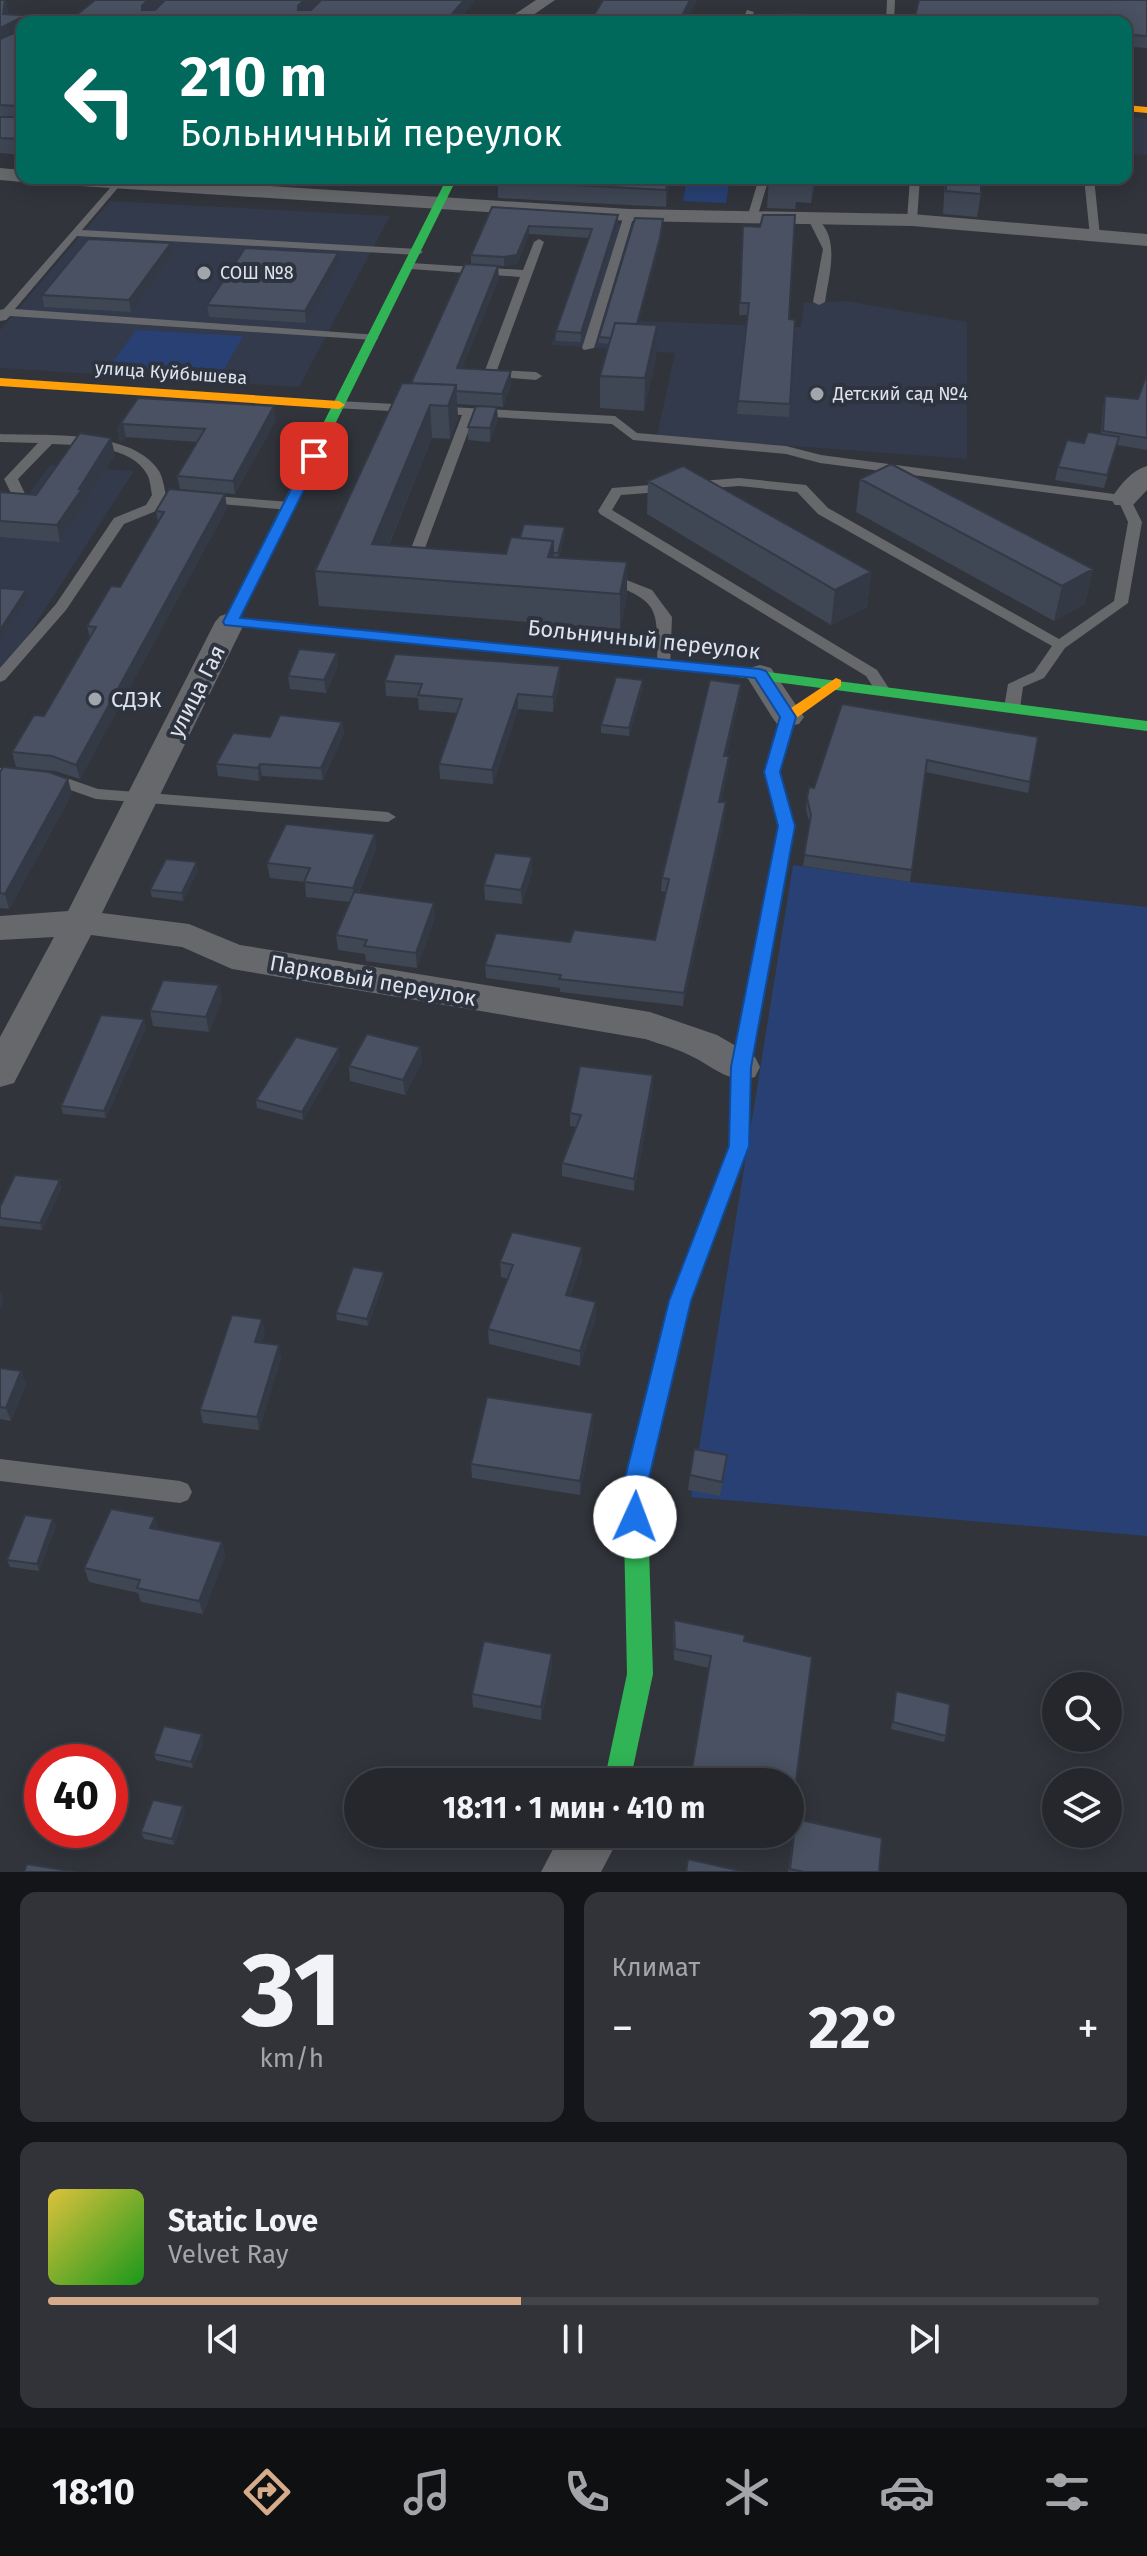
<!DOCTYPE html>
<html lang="ru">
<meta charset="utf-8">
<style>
:root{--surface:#25272c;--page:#313338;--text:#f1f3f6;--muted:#a3a5a9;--line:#424448;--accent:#d6ab8b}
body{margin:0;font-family:"Fira Sans",sans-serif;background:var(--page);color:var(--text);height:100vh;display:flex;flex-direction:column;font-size:30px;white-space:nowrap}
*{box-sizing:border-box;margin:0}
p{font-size:26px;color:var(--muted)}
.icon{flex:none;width:44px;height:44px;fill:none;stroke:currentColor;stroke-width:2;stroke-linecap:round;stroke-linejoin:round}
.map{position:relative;height:1872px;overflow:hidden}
.panel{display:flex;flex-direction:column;gap:20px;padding:20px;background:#141518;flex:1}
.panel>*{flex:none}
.top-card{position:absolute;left:16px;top:16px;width:1116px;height:168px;border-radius:16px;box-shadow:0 4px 20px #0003,0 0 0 2px var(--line);background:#00695c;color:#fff;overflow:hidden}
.fabs{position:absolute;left:1042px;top:1672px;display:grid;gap:16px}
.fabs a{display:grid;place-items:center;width:80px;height:80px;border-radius:50%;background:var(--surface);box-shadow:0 4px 20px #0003,0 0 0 2px var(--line);font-size:40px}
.speed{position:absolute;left:24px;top:1744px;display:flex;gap:16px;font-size:40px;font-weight:700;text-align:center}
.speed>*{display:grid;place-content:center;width:104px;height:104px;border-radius:50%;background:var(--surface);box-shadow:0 4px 20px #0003,0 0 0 2px var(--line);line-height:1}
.speed .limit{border:12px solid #d22;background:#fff;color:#111}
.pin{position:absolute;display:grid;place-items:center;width:68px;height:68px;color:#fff;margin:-34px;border-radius:16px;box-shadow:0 4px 12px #0006}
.me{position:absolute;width:88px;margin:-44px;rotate:2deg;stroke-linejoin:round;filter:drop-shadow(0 0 6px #0008)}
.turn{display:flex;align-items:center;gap:28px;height:168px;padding:0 32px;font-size:36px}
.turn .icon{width:104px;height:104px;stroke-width:2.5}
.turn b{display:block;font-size:56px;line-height:68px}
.big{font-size:60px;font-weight:700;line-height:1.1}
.panel .widget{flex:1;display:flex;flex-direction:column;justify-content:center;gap:12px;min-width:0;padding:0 28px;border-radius:16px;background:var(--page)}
.panel .dial{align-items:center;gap:0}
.dial b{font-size:104px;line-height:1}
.song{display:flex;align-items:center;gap:24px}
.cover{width:96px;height:96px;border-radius:12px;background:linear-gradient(135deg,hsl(50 70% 55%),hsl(120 70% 35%))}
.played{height:8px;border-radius:4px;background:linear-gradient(90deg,var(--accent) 45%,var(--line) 45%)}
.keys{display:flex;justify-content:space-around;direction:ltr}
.heat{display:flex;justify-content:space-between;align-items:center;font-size:44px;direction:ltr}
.panel .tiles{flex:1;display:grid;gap:20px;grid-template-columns:1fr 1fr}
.widget:last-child{grid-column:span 2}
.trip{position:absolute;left:344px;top:1768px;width:460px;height:80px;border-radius:40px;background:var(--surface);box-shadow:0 4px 20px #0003,0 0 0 2px var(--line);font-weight:700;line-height:80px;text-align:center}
.dock{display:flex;height:128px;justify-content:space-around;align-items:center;background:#0f1012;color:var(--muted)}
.dock .icon{width:56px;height:56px}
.dock .on{color:var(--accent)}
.dock b{font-size:36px;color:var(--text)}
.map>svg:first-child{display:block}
.built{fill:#323a4b}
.green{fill:#284073}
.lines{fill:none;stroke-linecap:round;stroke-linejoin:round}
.lane{fill:#66686b;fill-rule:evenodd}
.street{fill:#66686b;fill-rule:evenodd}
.fast{fill:#30b455;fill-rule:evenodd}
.slow{fill:#ff9f0a;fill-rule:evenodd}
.wall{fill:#3f4654}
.shaded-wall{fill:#333945}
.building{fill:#495162;stroke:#333945;stroke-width:2}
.route{fill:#1a73e8;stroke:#114b97;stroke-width:2}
.poi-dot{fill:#a1a6ad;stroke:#2d333f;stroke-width:3}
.labels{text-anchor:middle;stroke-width:8;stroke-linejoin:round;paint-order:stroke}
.far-poi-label{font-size:18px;fill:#dee3eb;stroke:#2d333f;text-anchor:start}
.far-street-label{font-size:18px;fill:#dee3eb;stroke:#2d333f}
.street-label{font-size:22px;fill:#dee3eb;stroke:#2d333f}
.poi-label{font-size:22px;fill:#dee3eb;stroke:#2d333f;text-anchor:start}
</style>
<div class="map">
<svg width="1147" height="1872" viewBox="0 0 1147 1872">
<rect width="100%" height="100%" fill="#31343b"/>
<path class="built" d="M1126 117 1147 119V155L1126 154Z
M110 201 390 216 299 387 0 368V330Z
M596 223 655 226 639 321 801 327 804 303 846 301 967 322V459L657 436 675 353 551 345Z
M50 465 134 471 0 679V501L23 502Z"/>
<path class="green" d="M687 178H730L726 203 683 201Z
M136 330 243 336 222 373 110 366Z
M793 865 910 882 1147 907V1536L691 1497Z"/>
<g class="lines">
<path class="lane" d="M887 0H895L894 22H886Z
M747 10 754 12 750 22H742Z
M759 178H769L757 218 752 221 747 218Z
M910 178H920L917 220 912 223 907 220Z
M1084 178H1094L1100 236 1095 239 1090 236Z
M117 180 122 183 82 230 418 249 423 252 418 255 77 236 15 309 378 335V339L374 340 10 316 6 320 0 321V310L4 309Z
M629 212 634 215 594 348 584 350 582 348 624 215Z
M813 216C842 234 829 274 825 302L819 305 813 302 823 249 808 219Z
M539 239 544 242 497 370 536 372 542 376 536 380 486 376 484 373 520 277 411 269 406 266 411 263 523 270 534 242Z
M339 401 615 416 637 433 786 446 821 455 1129 496 1142 522 1128 603 1065 648 1044 678 1023 687 1020 708 1012 713 1004 708 1008 684 1034 672 1052 646 818 514 797 492 739 486 621 495 612 510 877 670 890 690 882 695 877 693 866 676 600 514 598 511 612 488 739 478 806 485 828 508 1059 639 1114 601 1128 522 1119 502 820 463 786 454 633 440 612 424 474 416 422 556 432 560C427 566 412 565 407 559L462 415 335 408V402Z
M0 434C43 436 133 429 159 471 163 478 164 487 166 495L156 511 124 524 66 610 5 680 0 682V668L56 604 114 518 146 505 152 495C151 489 150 481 148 476 133 445 80 445 52 444L18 479 26 496 19 500 14 499 4 479 38 443 0 442Z
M201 495 290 502 297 506 290 510 196 502 194 499Z
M606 572 652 590 672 617 670 668 665 670 657 665C658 603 659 603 601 579L599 576Z
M0 768 55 774 98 789 388 812 396 817 388 822 96 799 53 784 0 778Z
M0 1459 180 1481 188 1484 192 1492 188 1500 180 1503 0 1481Z"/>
<path class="street" d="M536 0H555L523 22H503Z
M0 168 22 170V178H31L22 182 0 180Z
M39 178H143L629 209 912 214 1147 234V246L912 226 629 221 49 184Z
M1147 466V490L1133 505H1115L1111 499C1119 486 1132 470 1147 466Z
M230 613 240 616 245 622 102 913 189 924 240 945 650 1012 717 1035 755 1057 760 1067 755 1077C728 1085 712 1065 689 1055 675 1048 660 1044 645 1039L232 969 182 947 91 935 14 1083 0 1087V1037L54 937 0 940V916L68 911 215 622 220 616Z
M760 665 771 668 775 674 804 717 799 724 788 726 777 724 772 717 745 674 749 668Z
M561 1834H621L601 1872H541Z"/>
<path class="fast" d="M447 178H457L239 618 272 622 279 626 272 630 225 625 223 622Z
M682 661 1147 721V731L677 669V663Z
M728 1168 735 1170 738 1176 691 1301 647 1486 653 1674 630 1782H604L627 1674 623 1486 669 1301 718 1176 721 1170Z"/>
<path class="slow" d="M1126 105 1147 107V113L1126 111Z
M0 378 339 401 345 405 339 409 0 386Z
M272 622 682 661 690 666 682 671 267 629 265 626Z
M836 678 841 680V686L795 719 780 772 794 826 751 1067 749 1146 735 1182 728 1184 721 1182 718 1176 729 1146 731 1067 778 826 764 772 782 714Z"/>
</g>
<path class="wall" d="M0 0H6L8 14 73 18 321 0 310 10 458 22H22V155L0 153Z
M1147 0V48L1131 47 1129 63H1126V22H914L915 16Z
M622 178H670L666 207 498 198V181H556L621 184Z
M769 178H817L811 203 796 202 795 209 767 208Z
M945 178H981V194L977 217 943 214Z
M492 207 618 215V223L581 342 556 341V331L589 238 529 234 517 264 504 266 471 264V255Z
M663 225 660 244 638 324 656 357 644 411 600 408V376L609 344 599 343V337Z
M743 226 789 319 795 320 789 417 737 414 747 315H739Z
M171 243 173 255 131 312 44 307 42 295Z
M339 265 306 323 209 317 207 305Z
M499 278 462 368 511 384 503 407 457 404 458 418 450 439 432 438 389 545 506 554 520 538 565 527V534L559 557 627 562V597L620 629 319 606 315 571 411 383Z
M1147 374V450L1117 445 1104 488 1055 480 1058 467 1084 443 1101 434 1103 407 1105 396 1138 399Z
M138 398 276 420 235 494 180 489 177 476 198 442 126 437 120 442 117 429Z
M498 420 490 442 468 440V427Z
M115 455 85 502V505L60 542 0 537V492L36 495Z
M860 479 1093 569 1085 604 1054 621 856 512Z
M648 481 871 572 867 607 831 625 647 514Z
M227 508 80 779 55 771 16 767 12 752 44 716 90 638 87 626 120 587 158 523 156 511Z
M338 666 326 693 290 689 288 676Z
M560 680 553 712 518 709 493 784 440 779 439 764 457 713 419 710 418 698 386 696 385 681Z
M643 680V688L629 736 601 733V725Z
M741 684 740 696 726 756H729L728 769 721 802 725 815 683 1006 560 992V988L486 978 485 965 570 942 655 940 666 892 661 891 662 878Z
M842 704 1038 737 1028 793 925 772 910 882 803 866 810 825 806 810 807 798 814 788Z
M342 722 344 734 323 780 262 776 259 781 218 776 216 764 270 737Z
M0 772 72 794 9 909 0 908Z
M375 834 376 849 359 893 435 918 417 968 366 961 365 954 338 950 336 935 350 902 306 897 305 882 270 878 267 863Z
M198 870 183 901 152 897 150 890Z
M532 872 522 904 485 900 484 885Z
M222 1000 209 1032 153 1026 150 1011Z
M146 1027 106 1118 63 1114 61 1106Z
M420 1047 422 1062 405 1095 350 1081 349 1066Z
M340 1056 303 1120 257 1108 256 1100Z
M653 1075V1087L634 1191 562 1176V1163L576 1127 570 1126V1113Z
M62 1187 42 1230 0 1226V1207Z
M500 1262H582L570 1296 596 1317 580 1366 489 1344 488 1329 508 1279 501 1277Z
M384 1272V1280L368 1326 337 1320 336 1313Z
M265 1332 261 1343 281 1358 259 1430 203 1423 200 1410Z
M0 1368 21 1371 26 1384 11 1421 0 1419Z
M593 1413V1427L580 1495 472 1478 471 1464Z
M725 1469 720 1496 688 1490 690 1475Z
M155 1517 158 1530 222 1542 225 1556 203 1614 141 1602 138 1593 89 1582 84 1568Z
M53 1519 56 1526 39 1571 10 1567 7 1560Z
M674 1620 745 1635 744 1641 812 1657 791 1815 790 1782H690L709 1668 674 1660 673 1632Z
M552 1654V1667L541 1720 473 1707 472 1694Z
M896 1691 946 1736 944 1742 891 1729Z
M204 1741 193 1768 156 1760 154 1754Z
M185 1813 174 1845 144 1839 141 1832Z
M796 1819 879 1872H788Z"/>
<path class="shaded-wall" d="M5 0 8 11 6 25 20 18 22 29 0 44V28Z
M148 0H166L144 22 142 6Z
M304 0H321L299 20 298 6Z
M464 0H476L458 22H445Z
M690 0H696V3L687 22H679Z
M668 178H670L666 207V190Z
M814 178H817L811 203Z
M618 215V223L581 342V333Z
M663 219 660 244 632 346V339Z
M529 226V234L517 264 504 266V257Z
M171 243 173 255 131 312 129 300Z
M338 253 339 265 306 323 305 311Z
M498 266 499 278 457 380V368Z
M657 325 656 357 644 411 645 378Z
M511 371V384L503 407 502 394Z
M456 385 458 418 450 439 448 406Z
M430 405 432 438 375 578 372 544Z
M274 406 276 420 235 494 233 481Z
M497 407 498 420 490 442V428Z
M123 424 126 437 120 442 117 429Z
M111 438 115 455 85 502V505L60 542 57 525Z
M225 494 227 508 80 779 76 765Z
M565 527V534L558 560V553Z
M553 541 554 575 549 591 548 557Z
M627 562V597L620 629V594Z
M1093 569 1085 604 1054 621 1062 586Z
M871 572 867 607 831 625 835 590Z
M26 590 28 598 0 640V630Z
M337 653 338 666 326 693 324 680Z
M560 666V680L553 712V697Z
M643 680V688L629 736V728Z
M741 684 740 696 723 768 724 756Z
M518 694V709L493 784 492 770Z
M342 722 344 734 323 780 321 768Z
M729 756 728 769 718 814 719 802Z
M260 764 262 776 259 781 258 768Z
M68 779 72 794 9 909 5 894Z
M726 802 725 815 683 1006 684 993Z
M375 834 376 849 355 902 353 888Z
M532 857V872L522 904 521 890Z
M197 862 198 870 183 901 182 893Z
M434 903 435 918 417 968 416 953Z
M219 985 222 1000 209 1032 206 1017Z
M144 1019 146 1027 106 1118 104 1111Z
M420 1047 422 1062 405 1095 403 1080Z
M339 1048 340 1056 303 1120 302 1112Z
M653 1075V1087L634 1191V1179Z
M60 1180 62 1187 42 1230 40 1223Z
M582 1247V1262L566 1310V1295Z
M384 1272V1280L368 1326 367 1319Z
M0 1290 4 1300 0 1309Z
M596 1302V1317L580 1366V1351Z
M262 1319 265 1332 257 1355 255 1342Z
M279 1345 281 1358 259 1430 257 1417Z
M21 1371 26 1384 11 1421 6 1408Z
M593 1413V1427L580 1495V1481Z
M155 1517 159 1531 150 1528Z
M53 1519 56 1526 39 1571 37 1564Z
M222 1542 225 1556 203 1614 199 1601Z
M552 1654V1667L541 1720V1707Z
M202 1734 204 1741 193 1768 191 1762Z
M183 1806 185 1813 174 1845 172 1839Z"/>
<path class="building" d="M0 0H5L3 14 73 18 95 0H148L142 6V10H155L165 0H304L298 6V10H311L321 0H464L445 22H22V137L20 139 0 138V117H19L22 114 19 106 0 105V39L21 30 20 18 0 28Z
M603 0H690L679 22H590Z
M919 0H1147V36L1132 35 1131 51 1126 50V22H919L920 16H915Z
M783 13 846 17 845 22H780Z
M499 178H556L555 181 621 184 622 178H668L666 190 498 181Z
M769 178H798V180H769Z
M946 178H981V194L946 191Z
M492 207 618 215 581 333 556 331 592 229 529 226 517 255 504 257 471 255Z
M763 215H795L789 319 795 320 790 404 738 401 749 303H740L743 226 760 227Z
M635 218 663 219 660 238 637 324 615 323 611 338 599 337Z
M88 239 171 243 129 300 42 295Z
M245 248 338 253 305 311 207 305Z
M465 264 498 266 457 368 511 371 502 394 456 391V385L411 383Z
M615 323 657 325 645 378 600 376Z
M1147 374V438L1103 431 1105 396 1138 399Z
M402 383 456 385 448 406 430 405 372 544 506 554 511 537 553 541 548 557 627 562 620 594 315 571Z
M138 398 274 406 233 481 177 476 205 429 123 424 117 429Z
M476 406 497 407 490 428 468 427Z
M1088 432 1119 437 1107 475 1058 467 1067 440 1084 443Z
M80 433 111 438 79 489H82L57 525 0 521V492L36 495Z
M891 464 1093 569 1062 586 860 479Z
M683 466 871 572 835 590 648 481Z
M169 489 225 494 76 765 52 756 12 752 34 715 44 716 96 627 87 626 111 586 120 587 164 512 156 511Z
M524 524 565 527 558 553H553V541L520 538Z
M0 588 26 590 0 630Z
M299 649 337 653 324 680 288 676Z
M395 654 560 666 553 697 518 694 492 770 439 764 462 699 418 695 422 684 385 681Z
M616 677 643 680 629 728 601 725Z
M710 680 741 684 724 756H729L719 802H726L684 993 559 979 561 975 485 965 496 933 570 942 574 930 655 940 669 879 662 878Z
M842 704 1038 737 1030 782 927 760 912 870 804 855 811 815 807 798 809 787 814 788Z
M280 715 342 722 321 768 260 764 258 768 216 764 233 733 270 737Z
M3 767 49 772 68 779 5 894 0 893V772Z
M286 824 375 834 353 888 304 882 310 868 267 863Z
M495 853 532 857 521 890 484 885Z
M166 859 197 862 182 893 150 890Z
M354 892 434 903 416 953 364 946 367 940 336 935Z
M163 980 219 985 206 1017 150 1011Z
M101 1015 144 1019 104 1111 61 1106Z
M367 1034 420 1047 403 1080 349 1066Z
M296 1037 339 1048 302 1112 256 1100Z
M580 1066 653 1075 634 1179 562 1163 581 1115 570 1113Z
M15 1175 60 1180 40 1223 0 1218V1207Z
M512 1232 582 1247 566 1295 596 1302 580 1351 488 1329 513 1265 500 1262Z
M353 1267 384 1272 367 1319 336 1313Z
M232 1315 262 1319 255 1342 279 1345 257 1417 200 1410Z
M0 1368 21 1371 6 1408 0 1407Z
M487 1397 593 1413 580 1481 471 1464Z
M694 1449 727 1455 722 1482 690 1475Z
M111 1509 155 1517 150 1528 222 1542 199 1601 137 1588 140 1580 84 1568Z
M25 1515 53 1519 37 1564 7 1560Z
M674 1620 745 1635 744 1641 812 1657 793 1804 790 1803V1782H697L690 1781 711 1656 675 1649Z
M484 1641 552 1654 541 1707 472 1694Z
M896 1691 950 1704 946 1736 893 1722Z
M164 1726 202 1734 191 1762 154 1754Z
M153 1800 183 1806 172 1839 141 1832Z
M796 1819 882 1838 879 1872H804L790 1869Z
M688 1859 745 1872H686Z
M27 1864 75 1872H24Z"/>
<path class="route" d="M314 452 321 456 240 618 760 669 766 671 796 717 780 772 795 826 751 1067 749 1146 691 1301 647 1486 648 1517 644 1525 635 1529 627 1525 623 1517V1486L669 1301 729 1146 731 1067 778 826 764 772 780 717 755 678 225 625 223 622 308 456Z"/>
<g class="poi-dot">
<circle cx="204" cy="273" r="8"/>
<circle cx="817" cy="394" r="8"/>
<circle cx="95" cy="699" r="8"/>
</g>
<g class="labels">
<g class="far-poi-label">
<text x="220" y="279">СОШ №8</text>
<text x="833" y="400">Детский сад №4</text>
</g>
<g class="far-street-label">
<text transform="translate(171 373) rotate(4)" y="6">улица Куйбышева</text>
</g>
<g class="street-label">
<text transform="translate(644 639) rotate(6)" y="8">Больничный переулок</text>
<text transform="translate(196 691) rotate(-63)" y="8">улица Гая</text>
<text transform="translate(373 980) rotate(10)" y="8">Парковый переулок</text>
</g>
<g class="poi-label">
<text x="111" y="707">СДЭК</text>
</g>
</g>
</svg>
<div class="fabs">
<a><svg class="icon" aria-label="search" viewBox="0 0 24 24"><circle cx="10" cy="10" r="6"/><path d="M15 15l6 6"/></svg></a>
<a><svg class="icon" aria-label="layers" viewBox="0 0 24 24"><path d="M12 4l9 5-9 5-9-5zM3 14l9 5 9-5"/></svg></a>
</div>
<div class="speed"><div class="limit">40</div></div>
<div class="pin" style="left:314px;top:456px;background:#d93025"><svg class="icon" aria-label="arrive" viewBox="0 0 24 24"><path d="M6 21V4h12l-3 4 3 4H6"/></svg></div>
<svg class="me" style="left:635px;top:1517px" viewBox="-20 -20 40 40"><circle r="19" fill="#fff"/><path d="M0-13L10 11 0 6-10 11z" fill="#1a73e8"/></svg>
<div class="trip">18:11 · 1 мин · 410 m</div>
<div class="top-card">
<div class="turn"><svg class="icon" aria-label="left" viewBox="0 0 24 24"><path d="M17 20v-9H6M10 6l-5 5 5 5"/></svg><div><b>210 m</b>Больничный переулок</div></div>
</div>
</div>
<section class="panel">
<div class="tiles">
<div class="widget dial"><b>31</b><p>km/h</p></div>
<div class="widget"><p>Климат</p>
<div class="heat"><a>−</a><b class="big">22°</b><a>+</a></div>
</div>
<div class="widget">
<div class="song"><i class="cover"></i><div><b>Static Love</b><p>Velvet Ray</p></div></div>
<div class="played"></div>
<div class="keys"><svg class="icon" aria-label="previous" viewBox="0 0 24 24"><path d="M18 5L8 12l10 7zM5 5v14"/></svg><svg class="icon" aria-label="pause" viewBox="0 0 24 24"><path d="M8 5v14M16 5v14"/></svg><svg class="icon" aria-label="next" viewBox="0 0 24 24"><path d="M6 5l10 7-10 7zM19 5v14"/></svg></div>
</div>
</div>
</section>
<nav class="dock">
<b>18:10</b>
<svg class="icon on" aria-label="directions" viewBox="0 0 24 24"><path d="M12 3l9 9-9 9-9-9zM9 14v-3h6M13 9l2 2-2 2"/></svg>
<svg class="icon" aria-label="music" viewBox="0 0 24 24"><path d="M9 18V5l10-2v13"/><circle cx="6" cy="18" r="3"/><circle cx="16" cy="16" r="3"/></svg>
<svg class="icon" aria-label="phone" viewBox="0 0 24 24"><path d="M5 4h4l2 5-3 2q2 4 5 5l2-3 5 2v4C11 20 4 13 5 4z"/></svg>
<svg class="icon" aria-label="climate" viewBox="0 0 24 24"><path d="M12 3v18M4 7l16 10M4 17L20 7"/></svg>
<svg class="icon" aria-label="car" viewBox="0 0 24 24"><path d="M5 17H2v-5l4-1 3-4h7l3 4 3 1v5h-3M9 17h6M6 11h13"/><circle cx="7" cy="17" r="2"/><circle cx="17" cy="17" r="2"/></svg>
<svg class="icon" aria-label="filters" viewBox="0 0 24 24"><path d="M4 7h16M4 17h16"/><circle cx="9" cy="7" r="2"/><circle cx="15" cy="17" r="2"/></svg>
</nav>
